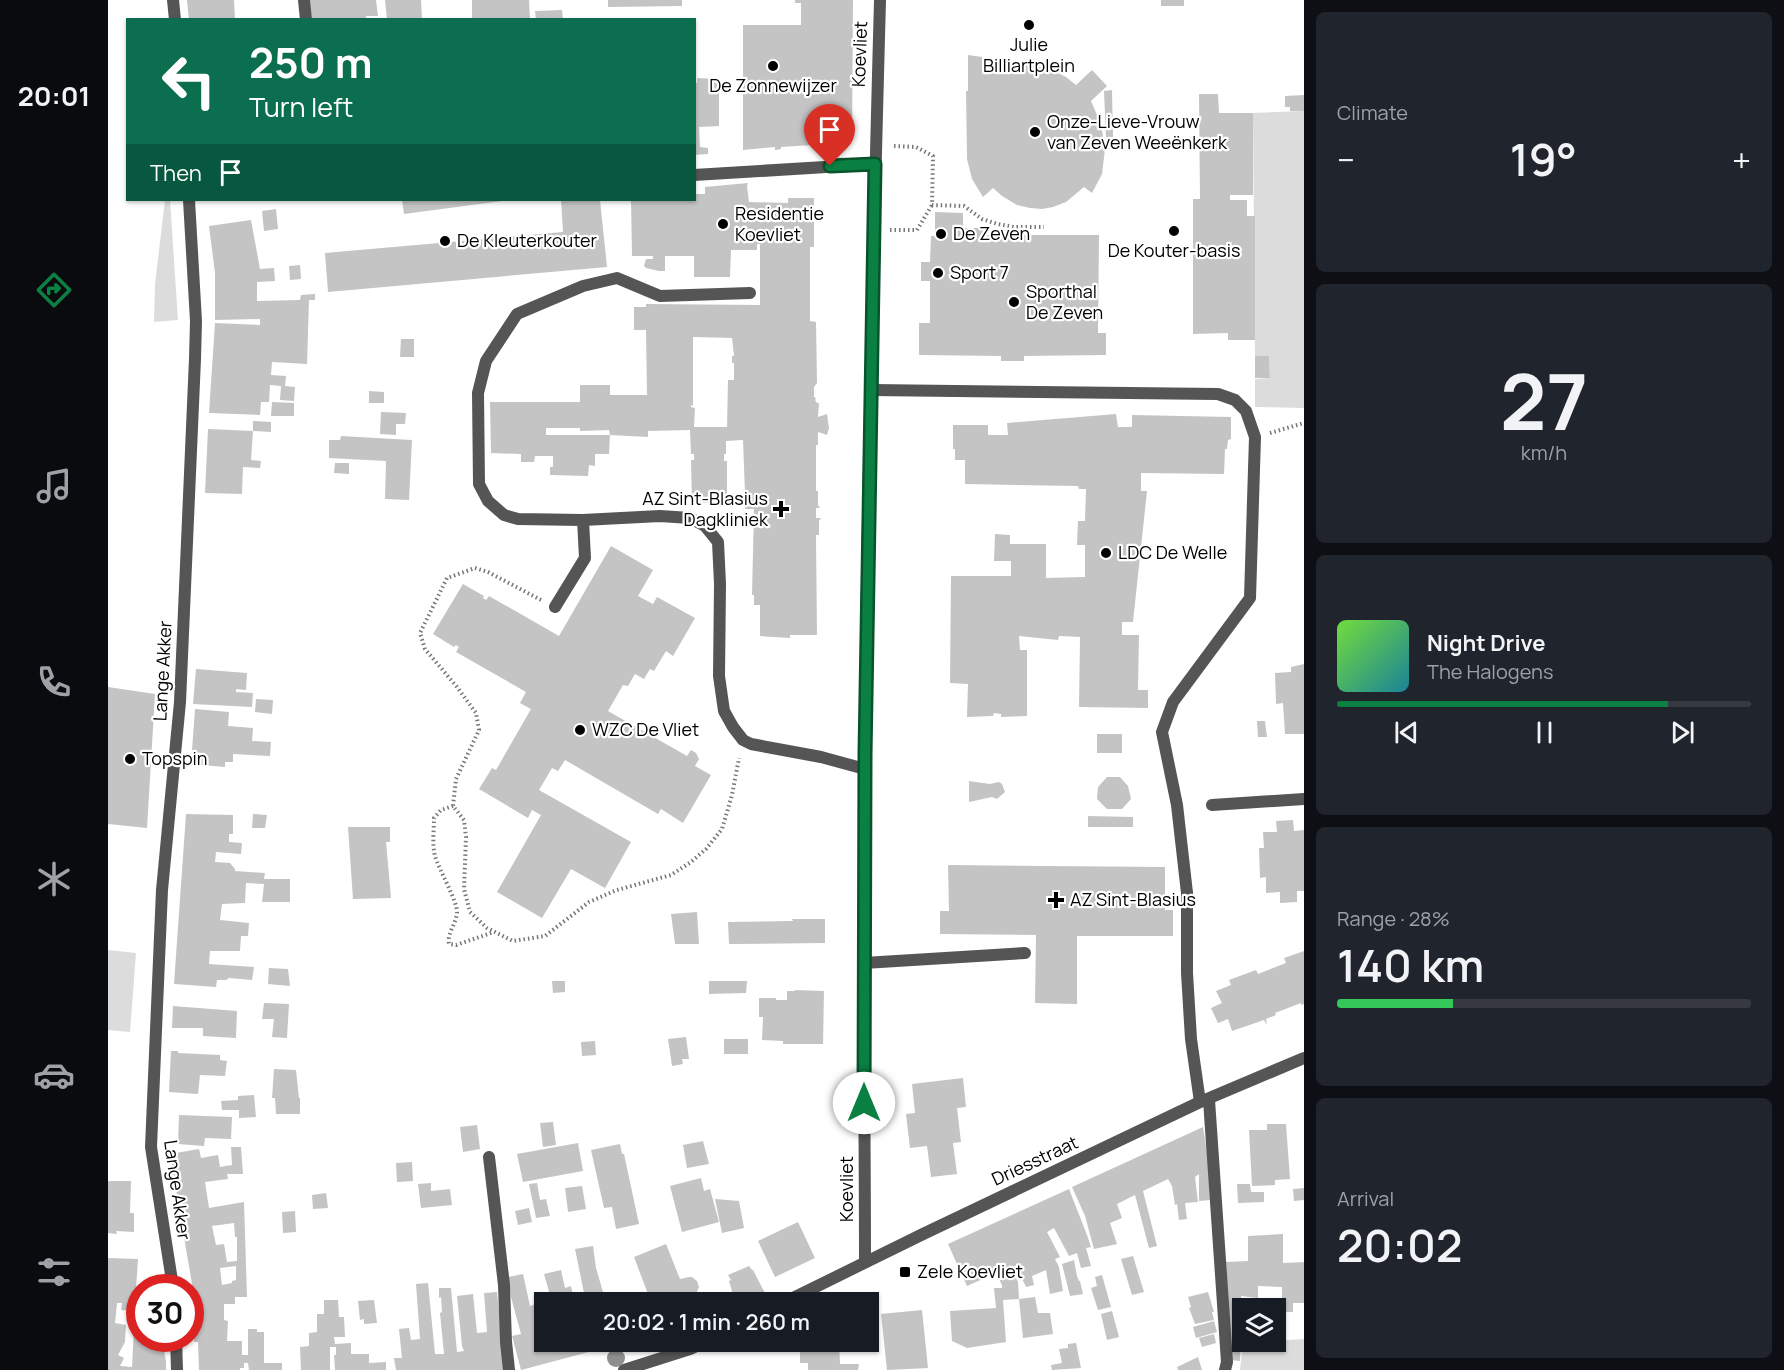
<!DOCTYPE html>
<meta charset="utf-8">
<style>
:root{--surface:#171b24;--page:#20242c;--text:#f1f3f6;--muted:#9ea1a6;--line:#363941;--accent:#0b8043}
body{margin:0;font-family:Manrope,sans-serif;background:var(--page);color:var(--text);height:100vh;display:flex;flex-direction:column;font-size:22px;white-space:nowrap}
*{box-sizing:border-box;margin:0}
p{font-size:20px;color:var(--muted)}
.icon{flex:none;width:33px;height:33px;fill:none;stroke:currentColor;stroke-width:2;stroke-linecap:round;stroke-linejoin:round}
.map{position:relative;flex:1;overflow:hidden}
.drawer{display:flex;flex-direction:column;gap:12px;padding:12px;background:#0d0f14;width:480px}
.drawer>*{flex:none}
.banner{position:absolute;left:18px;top:18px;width:570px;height:183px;border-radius:0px;box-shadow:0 2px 4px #0004;background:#0b6e4f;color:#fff;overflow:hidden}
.controls{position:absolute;left:1124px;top:1298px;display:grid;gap:12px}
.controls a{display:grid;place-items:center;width:54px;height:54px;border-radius:0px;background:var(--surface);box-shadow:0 2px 4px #0004;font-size:30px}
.speed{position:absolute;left:18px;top:1274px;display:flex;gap:12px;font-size:30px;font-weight:700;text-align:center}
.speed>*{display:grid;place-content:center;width:78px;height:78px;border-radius:50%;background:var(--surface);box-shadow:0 2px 4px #0004;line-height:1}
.speed .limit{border:9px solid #d22;background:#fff;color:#111}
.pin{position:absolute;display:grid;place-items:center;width:51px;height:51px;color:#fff;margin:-62px -26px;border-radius:50% 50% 50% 0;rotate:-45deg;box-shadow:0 0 6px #0007}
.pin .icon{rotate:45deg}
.me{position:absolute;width:66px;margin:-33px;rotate:0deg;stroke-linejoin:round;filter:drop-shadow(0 0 4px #0008)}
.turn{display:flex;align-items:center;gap:21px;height:126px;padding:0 24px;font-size:27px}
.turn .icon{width:78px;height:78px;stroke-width:2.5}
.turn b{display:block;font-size:42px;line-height:51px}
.then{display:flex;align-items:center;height:57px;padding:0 24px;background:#0003;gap:12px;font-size:22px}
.big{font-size:45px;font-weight:600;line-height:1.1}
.drawer .widget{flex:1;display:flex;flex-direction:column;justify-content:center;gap:9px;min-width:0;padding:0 21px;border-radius:9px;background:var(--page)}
.drawer .dial{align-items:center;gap:0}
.dial b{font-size:78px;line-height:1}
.song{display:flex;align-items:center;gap:18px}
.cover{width:72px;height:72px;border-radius:9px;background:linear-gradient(135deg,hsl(100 70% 55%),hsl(190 70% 35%))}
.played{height:6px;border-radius:3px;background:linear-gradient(90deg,var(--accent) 80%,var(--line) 80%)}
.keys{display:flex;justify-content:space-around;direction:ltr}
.heat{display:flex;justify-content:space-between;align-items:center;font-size:33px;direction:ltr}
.charge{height:9px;border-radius:4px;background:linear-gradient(90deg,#34c759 28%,var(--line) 0)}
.trip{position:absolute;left:426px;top:1292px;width:345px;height:60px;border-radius:0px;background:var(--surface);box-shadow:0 2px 4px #0004;font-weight:600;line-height:60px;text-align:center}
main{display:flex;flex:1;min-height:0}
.tab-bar{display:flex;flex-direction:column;width:108px;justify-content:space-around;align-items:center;background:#090b0e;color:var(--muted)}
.tab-bar .icon{width:42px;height:42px}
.tab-bar .selected{color:var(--accent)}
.tab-bar b{font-size:27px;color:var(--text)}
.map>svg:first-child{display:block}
.green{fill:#dcdcdc}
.building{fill:#c4c4c4;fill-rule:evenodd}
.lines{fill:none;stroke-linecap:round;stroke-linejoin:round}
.path{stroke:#777;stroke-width:4;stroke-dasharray:1.5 3;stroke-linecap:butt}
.lane{stroke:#555;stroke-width:12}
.street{stroke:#555;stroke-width:12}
.tree{fill:#8f8f8f}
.route-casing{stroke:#07532c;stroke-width:15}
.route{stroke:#0b8043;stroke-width:10}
.poi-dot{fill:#000;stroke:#fff;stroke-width:2}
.labels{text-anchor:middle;stroke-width:4.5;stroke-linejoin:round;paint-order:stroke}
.poi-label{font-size:18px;fill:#000;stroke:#fff;text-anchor:start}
.street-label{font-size:18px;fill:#000;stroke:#fff}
</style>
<main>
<nav class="tab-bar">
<b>20:01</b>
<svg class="icon selected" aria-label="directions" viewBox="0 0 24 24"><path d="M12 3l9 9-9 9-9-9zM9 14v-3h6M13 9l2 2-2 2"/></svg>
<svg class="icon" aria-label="music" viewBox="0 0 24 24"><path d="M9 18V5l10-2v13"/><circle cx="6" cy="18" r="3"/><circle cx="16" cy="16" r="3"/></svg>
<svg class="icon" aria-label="phone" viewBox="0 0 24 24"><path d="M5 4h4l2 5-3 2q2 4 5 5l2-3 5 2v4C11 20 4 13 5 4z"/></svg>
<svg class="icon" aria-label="climate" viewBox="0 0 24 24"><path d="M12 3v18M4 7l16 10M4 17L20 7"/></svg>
<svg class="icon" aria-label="car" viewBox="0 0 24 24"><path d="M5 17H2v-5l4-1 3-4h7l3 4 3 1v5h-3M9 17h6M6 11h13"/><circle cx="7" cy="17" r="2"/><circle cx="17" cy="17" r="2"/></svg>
<svg class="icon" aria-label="filters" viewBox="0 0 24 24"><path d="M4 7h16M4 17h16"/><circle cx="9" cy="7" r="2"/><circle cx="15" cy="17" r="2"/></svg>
</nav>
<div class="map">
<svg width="1196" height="1370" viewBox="0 0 1196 1370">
<rect width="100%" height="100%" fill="#fff"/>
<path class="green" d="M1196 111V408L1147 407V379L1162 378 1161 356H1147L1145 113Z
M57 200H62L70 320 46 322 47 284Z
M0 950 28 953 22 1032 0 1030Z
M1196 1339V1370H1132L1135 1343Z"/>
<path class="building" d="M79 0H126L127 20H81Z
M201 0H268L270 16H258V20H203Z
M277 0H313L314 20H279Z
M364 0H421L422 20H364Z
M500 0H574V6L500 7Z
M687 0H745L744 140H712L709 143 704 145 673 147V149L667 150V147L635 150V25H693V3H687Z
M1053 0H1076V6H1053Z
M454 10 455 20H428L427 11Z
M860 55 924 64 944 70 958 77 968 85 984 70 999 86 983 101 993 124 997 149 994 174 984 193 976 187 958 202 945 207 934 209 922 208 909 205 894 196 885 188 875 197 864 179 859 159 858 91H860Z
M589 78 611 79V126L591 127 592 147 600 148V154L586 155V83H589Z
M1004 90 1005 137H998L996 91Z
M1091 94H1110L1111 113H1145V195H1122V200H1139V216H1147V340H1120V333L1085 334V199H1092Z
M1196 95V111H1182V107H1177V96Z
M640 183 639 186 641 202 680 203V198H706V247H702V321L708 322 709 383 706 387V397L708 398 707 400 709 403H711L710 417 719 414 721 428 719 435 710 432V445H708V491H710V505L712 508H708V518H713L711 521V535H708L709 635H682V638L652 636V605H646V595H644L646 509H637V505H632L631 498 637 493 635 440 618 441V454H616V461H619V503H584L583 460H586V454H583L582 430 540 431V437L502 435 501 430 472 431V428H438V435H502L501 454H487V466L481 465 480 476 442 475V467H445V456H427L426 462H413V454L383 453 382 402H472V385H502V395H539L538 330H526V307H538V304L652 305V244H649V250H623L622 277H586V256H557V271H551L538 268 536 266 538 259H545V256H524L523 200H586V194H597V187ZM585 337 624 338 626 356H624V363H626V380H620L619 427H586L587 408 583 407V405L585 406Z
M294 200H394V201L296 214Z
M453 200H492L499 267 220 292 217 253 455 232Z
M168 209 170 229 156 231 154 211Z
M827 212 855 213V228H875V235H991L990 333H998V355L916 356V361H893V356L811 355V323H822V281H813V262H822L823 236H827Z
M143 220 152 269 166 268 167 281 149 282V301L192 300 193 295 207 294V300H201L199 364 164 362 163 375 178 376 177 386 187 387 186 401 172 400 173 386 162 385 161 402H153L152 415 101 413 107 323 152 325V319L107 320V273L101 226Z
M192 265 193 279 182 280 181 266Z
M293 339H306V357H292Z
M1147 356H1161L1162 378H1147Z
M261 391 276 392V403H261Z
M164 402 186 403V416H163Z
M273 412 298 413 297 424H288V435L272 434Z
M1008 414 1010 427H1024V415L1123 417V439L1120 440 1119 449H1117L1116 474 1033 473V491H1039L1025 622H1014V635H1031L1030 690H1040V708L971 707 972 637 951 636 950 640 911 636 912 650H919V716L893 717V714L886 713 885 716 859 717 860 684 842 683 843 576H903V561H886L887 534 902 535V544H938V578L977 577V545H969L970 521H977L978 489H971L970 486 857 484V460H847V449H845V425H880V435H900L899 423Z
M145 421 163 422V432L145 431 143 460 153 461 152 468 135 467 134 494 97 493 100 429 145 431Z
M233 436 304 440 301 500 277 499 278 461 221 458V440H232Z
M227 463H241V474L226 473Z
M503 546 545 570 530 596 545 604 549 597 587 618 565 656 558 651 546 671 542 669 536 679 527 674 520 686 515 685 500 711 579 756 583 750 588 753 591 759 587 766 603 775 575 823 553 809 550 814 457 760 450 771 444 768 431 790 523 842 497 888 463 869 434 918 389 892 433 815 424 810 420 818 371 789 384 768 388 770 423 709 412 703 418 692 348 652 351 647 348 645 346 647 325 634 355 584 376 596 375 598 378 600 381 596 451 636Z
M1196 664V734H1177L1175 703 1168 704 1167 673 1183 672V667Z
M88 669 139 673 138 690 128 689V692L145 693 144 707 85 704Z
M0 687 47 694 39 828 0 824Z
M148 699 165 700 164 714 147 712Z
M87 709 121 712 120 726 145 728 144 741 163 742 162 756 125 754V762H117V767L83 764Z
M1149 721H1157L1159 737H1150Z
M989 734H1014V753H989Z
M999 777H1012L1020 786 1023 799 1014 809H999L989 799 990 787Z
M861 781 882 784 891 782 894 784 897 792 889 799 884 797 861 802Z
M78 814 125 815V834H121V842L134 843 133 854 108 852 107 862 122 863 127 869V871L157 873 156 879H182V902H154L156 884 138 883 137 903 114 904 112 920 141 923 140 936H133L132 951H102L101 964 146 967 144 980 121 978 118 980H109L108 987 66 984Z
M145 814 159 815 157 828H144Z
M980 816 1025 817V827H980Z
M1185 820 1186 831 1196 830V891H1189V902L1172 903V892L1158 893V877L1152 878 1151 848H1156L1155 832H1169L1168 821Z
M240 827H282V842H278L283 898 245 899Z
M840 865 1057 867V910H1065V936H969V1004L927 1003 928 935 832 934V911H841Z
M589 912 591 944H567L563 914Z
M684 919H717V943L621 944 620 922 685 921Z
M1196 951V1004L1193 1005V1003L1167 1013 1168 1015 1158 1019 1159 1025 1156 1020 1124 1031 1120 1019 1110 1023 1103 1008 1114 1003 1108 991 1123 985 1121 980 1148 970 1150 974 1178 963 1176 958Z
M161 968 180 969 182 986 160 984Z
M444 981H457V992L445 993Z
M601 981H639L638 993 601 994Z
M687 990 716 991 715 1044H675V1041L654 1040 655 1017H651V998H668V1000H679V991H687Z
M156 1003 181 1004 179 1038 164 1037 166 1019H154Z
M65 1006 129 1011 128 1038 95 1036V1028H64Z
M578 1037 581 1059H574L575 1064 564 1066 560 1039Z
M616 1039H640V1054H616Z
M487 1041 488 1055 474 1056 473 1042Z
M63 1051H70V1053L112 1055V1060L119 1061 117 1076 92 1075 90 1094 61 1092Z
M166 1069 188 1070 191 1098H192V1114H168L167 1098H164Z
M855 1078 858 1107 849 1108 853 1142 845 1143 849 1174 823 1177 819 1146 802 1148 798 1114 807 1113 804 1084Z
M146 1095 148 1117 131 1118V1110H114L113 1101 130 1100V1096Z
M71 1115 124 1117 123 1139 97 1138 96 1146 70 1144Z
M445 1122 448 1145 435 1147 432 1123Z
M1159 1124H1178L1182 1179 1167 1180V1185L1144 1186 1141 1130H1159Z
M369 1125 372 1149 355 1152 352 1127Z
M1095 1127 1100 1159 1102 1200 1091 1201V1174L1087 1177 1090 1202 1077 1203 1079 1219 1071 1220 1069 1204 1067 1205 1064 1186 1060 1179 1035 1191 1049 1246 1041 1248 1027 1195 1009 1204 1014 1218 1002 1223 1009 1244 986 1249 977 1216 964 1187Z
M595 1141 601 1164 579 1168 575 1145Z
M470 1143 475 1171 415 1182 409 1154Z
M512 1144 514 1154H516L531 1224 508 1229 504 1207 496 1208 483 1150Z
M123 1147H133L135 1174H119L120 1179 97 1182 101 1208 136 1202 139 1297H127V1304H116V1320L120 1321 119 1341H134V1355H140V1329H149V1332H156V1363H174V1370H141L140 1363H136V1368H132V1370H91L90 1342H86V1319H87L85 1290 62 1154 91 1149 93 1158 110 1155 112 1167 124 1165ZM126 1223 127 1237H129V1261L119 1262 116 1244 108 1245 104 1226ZM128 1266V1280L124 1281V1283L114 1285 112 1268Z
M304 1162 305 1181 289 1182 288 1163Z
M593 1178 596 1191 602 1189 611 1222 574 1232 562 1186Z
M0 1181H23L22 1213H26V1232L8 1231 9 1234 0 1233Z
M323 1183V1191L342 1189 344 1205 313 1208 310 1184Z
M429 1183 432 1200 438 1199 442 1216 428 1218 421 1184Z
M1129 1184H1142L1143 1192H1156V1202L1130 1203Z
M474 1186 478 1209 460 1212 457 1188Z
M1196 1188V1200L1186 1201 1185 1189Z
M961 1189 979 1235 983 1247 978 1248 983 1266 973 1268 969 1253 961 1256 946 1228 939 1232 952 1257 947 1259 951 1267 955 1291 942 1294 938 1270 924 1276 926 1285 918 1287 909 1268 904 1270 910 1282 911 1299 895 1300 898 1342 859 1348 844 1341 842 1311 888 1308 886 1288H894V1285L888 1273 859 1286 840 1244Z
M218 1193 220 1208 205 1209 204 1195Z
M607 1199 631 1201 636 1228 614 1233Z
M421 1208 424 1222 410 1225 407 1211Z
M187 1211 188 1232 175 1233 174 1212Z
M690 1222 707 1258 667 1277 650 1241Z
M1175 1234V1263L1196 1262V1303H1185V1312H1174V1287L1150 1286V1298L1133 1296 1134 1324 1132 1361 1123 1360 1118 1262 1140 1261V1236Z
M558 1244 572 1279 581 1277H584L589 1281 591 1287 588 1294 577 1299 576 1297 563 1302H543L526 1257Z
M485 1246 488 1268 498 1302H444L436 1274 453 1270 457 1288 463 1286 465 1296 476 1293 467 1249Z
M1025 1256 1036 1292 1024 1295 1013 1259Z
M0 1258 30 1259 27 1304H24L23 1311 13 1310 14 1303H9L7 1323 18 1325 17 1342 10 1355 16 1358 12 1366 24 1367 26 1327 32 1328V1338H54L58 1362V1370H0Z
M966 1260 969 1276 971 1281H972L975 1294 962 1296 954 1264Z
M641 1266 644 1270H645L658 1295 644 1302H629L624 1291 621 1281 623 1280 620 1275Z
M415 1274 422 1306 433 1302 436 1315V1341L518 1342 413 1370 404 1336 413 1334 403 1297 400 1277Z
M994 1275 1003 1307 990 1310 983 1288 989 1286 987 1277Z
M320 1283 327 1354H336L332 1313 334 1312 333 1297 331 1298V1288H343L349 1352 356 1351 354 1346 349 1296 365 1294 369 1333 379 1332 376 1293 389 1292 397 1370H288L286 1358H294L291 1329 301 1328 303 1340 312 1339 308 1284Z
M1100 1292 1106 1312H1104L1106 1320 1087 1324 1081 1308 1083 1307 1080 1297Z
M927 1297 930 1313H942L945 1334 915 1338 911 1299Z
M216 1300H230L231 1317H236L237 1337H226L227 1344 243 1343V1354H261V1363L278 1362V1370H227L226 1355H228V1347H222V1370H193L192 1347 201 1346V1333L209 1332V1314H216Z
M266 1300 269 1323 256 1324V1319L252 1320 250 1301Z
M814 1310 820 1368 779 1370 773 1314Z
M1004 1311 1011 1337 999 1340 993 1314Z
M1106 1321 1109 1332 1088 1338 1085 1327Z
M1106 1334 1108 1343 1094 1347 1091 1338Z
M699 1341H731L732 1364H751L750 1370H700V1363H692V1352H700Z
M968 1343 973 1368 944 1370 943 1365 954 1363 951 1349 960 1348V1344Z
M1090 1357 1094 1370H1070L1069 1367Z"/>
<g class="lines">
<path class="path" d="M786 146 808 147 825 156 824 205 856 206 874 219 890 224 906 227H936
M782 230H809L824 205
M1162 433 1196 423
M433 600 380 572 367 568 339 578 312 633 317 649 349 687 368 713 371 730 348 779 345 806 356 820 358 837 356 889 362 912 379 928 405 941 437 936 481 902 509 890 563 875 583 862 598 849 614 829 624 795 631 758
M345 806 333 810 326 818C326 830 324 844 327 856 331 870 350 902 349 913 348 924 339 933 341 944L348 945 386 932"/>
<path class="lane" d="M196 0 198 20
M586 175 767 164
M642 293 552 296 509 278 475 286 409 314 378 361 370 393 371 484 380 501 396 515 410 519 475 520 552 516 582 518 597 526 610 542 612 584 611 676 616 711 625 727 635 740 643 744 713 757 757 769
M763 390 1110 394 1127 400 1138 411 1147 437 1142 598 1065 702 1054 732 1069 805 1079 893V973L1083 1039 1092 1102
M447 607 477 558 475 520
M756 963 917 953
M1101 1100 1119 1362 1117 1370
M381 1157 396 1285 398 1342 401 1370"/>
<path class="street" d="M65 0 67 20
M1104 805 1196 799
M757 1262C757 1135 755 1008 756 881 757 588 764 294 772 0
M65 1287 43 1147 54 890 72 702 87 359 88 321 81 200
M677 1302 813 1235 1092 1102 1196 1058
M68 1338 69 1370
M516 1370 582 1349 599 1341"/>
</g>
<circle class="tree" cx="508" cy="1358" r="9"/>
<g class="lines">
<defs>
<path id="route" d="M722 166 767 164 757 754 756 1103"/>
</defs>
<use href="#route" class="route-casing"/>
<use href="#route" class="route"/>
</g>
<g class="poi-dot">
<circle cx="921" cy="25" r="6"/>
<circle cx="665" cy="66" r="6"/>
<circle cx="927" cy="132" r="6"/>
<circle cx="615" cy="224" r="6"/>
<circle cx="1066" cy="231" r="6"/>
<circle cx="833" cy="234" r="6"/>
<circle cx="337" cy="241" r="6"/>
<circle cx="830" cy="273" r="6"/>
<circle cx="906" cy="302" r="6"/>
<path d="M670 500h6v6h6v6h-6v6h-6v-6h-6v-6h6z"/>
<circle cx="998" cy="553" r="6"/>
<circle cx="472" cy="730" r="6"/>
<circle cx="22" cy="759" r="6"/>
<path d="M945 891h6v6h6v6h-6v6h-6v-6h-6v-6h6z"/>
<rect x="791" y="1266" width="12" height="12" rx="3"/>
</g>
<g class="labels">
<g class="poi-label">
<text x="921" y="51" text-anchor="middle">Julie<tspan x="921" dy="21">Billiartplein</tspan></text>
<text x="665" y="92" text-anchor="middle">De Zonnewijzer</text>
<text x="939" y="128">Onze-Lieve-Vrouw<tspan x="939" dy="21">van Zeven Weeënkerk</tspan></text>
<text x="627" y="220">Residentie<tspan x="627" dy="21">Koevliet</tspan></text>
<text x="845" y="240">De Zeven</text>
<text x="349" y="247">De Kleuterkouter</text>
<text x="1066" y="257" text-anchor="middle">De Kouter-basis</text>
<text x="842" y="279">Sport 7</text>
<text x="918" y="298">Sporthal<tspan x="918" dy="21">De Zeven</tspan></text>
<text x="660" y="505" text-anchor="end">AZ Sint-Blasius<tspan x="660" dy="21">Dagkliniek</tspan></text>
<text x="1010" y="559">LDC De Welle</text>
<text x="484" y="736">WZC De Vliet</text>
<text x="34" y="765">Topspin</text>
<text x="962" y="906">AZ Sint-Blasius</text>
<text x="809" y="1278">Zele Koevliet</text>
</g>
<g class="street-label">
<text transform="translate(752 54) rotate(-88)" y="6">Koevliet</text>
<text transform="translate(55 671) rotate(-87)" y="6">Lange Akker</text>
<text transform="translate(927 1161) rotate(-25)" y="6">Driesstraat</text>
<text transform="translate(739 1189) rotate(-90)" y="6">Koevliet</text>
<text transform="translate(69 1190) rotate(82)" y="6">Lange Akker</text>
</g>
</g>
</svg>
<div class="controls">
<a><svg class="icon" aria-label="layers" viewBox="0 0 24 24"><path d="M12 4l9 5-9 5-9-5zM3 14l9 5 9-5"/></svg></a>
</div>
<div class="speed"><div class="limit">30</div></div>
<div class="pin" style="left:722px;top:166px;background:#d93025"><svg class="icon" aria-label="arrive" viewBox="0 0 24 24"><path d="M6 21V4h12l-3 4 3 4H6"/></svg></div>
<svg class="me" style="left:756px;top:1103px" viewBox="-20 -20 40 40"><circle r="19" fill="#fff"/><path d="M0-13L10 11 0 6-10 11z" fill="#0b8043"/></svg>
<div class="trip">20:02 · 1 min · 260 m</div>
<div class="banner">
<div class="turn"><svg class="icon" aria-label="left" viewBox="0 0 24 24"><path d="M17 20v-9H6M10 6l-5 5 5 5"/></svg><div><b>250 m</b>Turn left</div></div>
<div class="then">Then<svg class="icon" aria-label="arrive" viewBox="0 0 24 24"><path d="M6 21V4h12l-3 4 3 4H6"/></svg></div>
</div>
</div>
<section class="drawer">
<div class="widget"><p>Climate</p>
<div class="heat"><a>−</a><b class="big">19°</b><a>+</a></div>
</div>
<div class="widget dial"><b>27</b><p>km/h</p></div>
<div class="widget">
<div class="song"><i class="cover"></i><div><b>Night Drive</b><p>The Halogens</p></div></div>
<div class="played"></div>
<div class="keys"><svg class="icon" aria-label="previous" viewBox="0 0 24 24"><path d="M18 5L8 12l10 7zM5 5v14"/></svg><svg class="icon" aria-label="pause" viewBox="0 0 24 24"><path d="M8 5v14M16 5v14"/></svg><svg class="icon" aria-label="next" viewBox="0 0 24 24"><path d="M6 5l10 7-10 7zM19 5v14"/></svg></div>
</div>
<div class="widget"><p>Range · 28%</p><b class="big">140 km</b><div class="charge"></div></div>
<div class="widget"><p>Arrival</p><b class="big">20:02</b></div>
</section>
</main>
